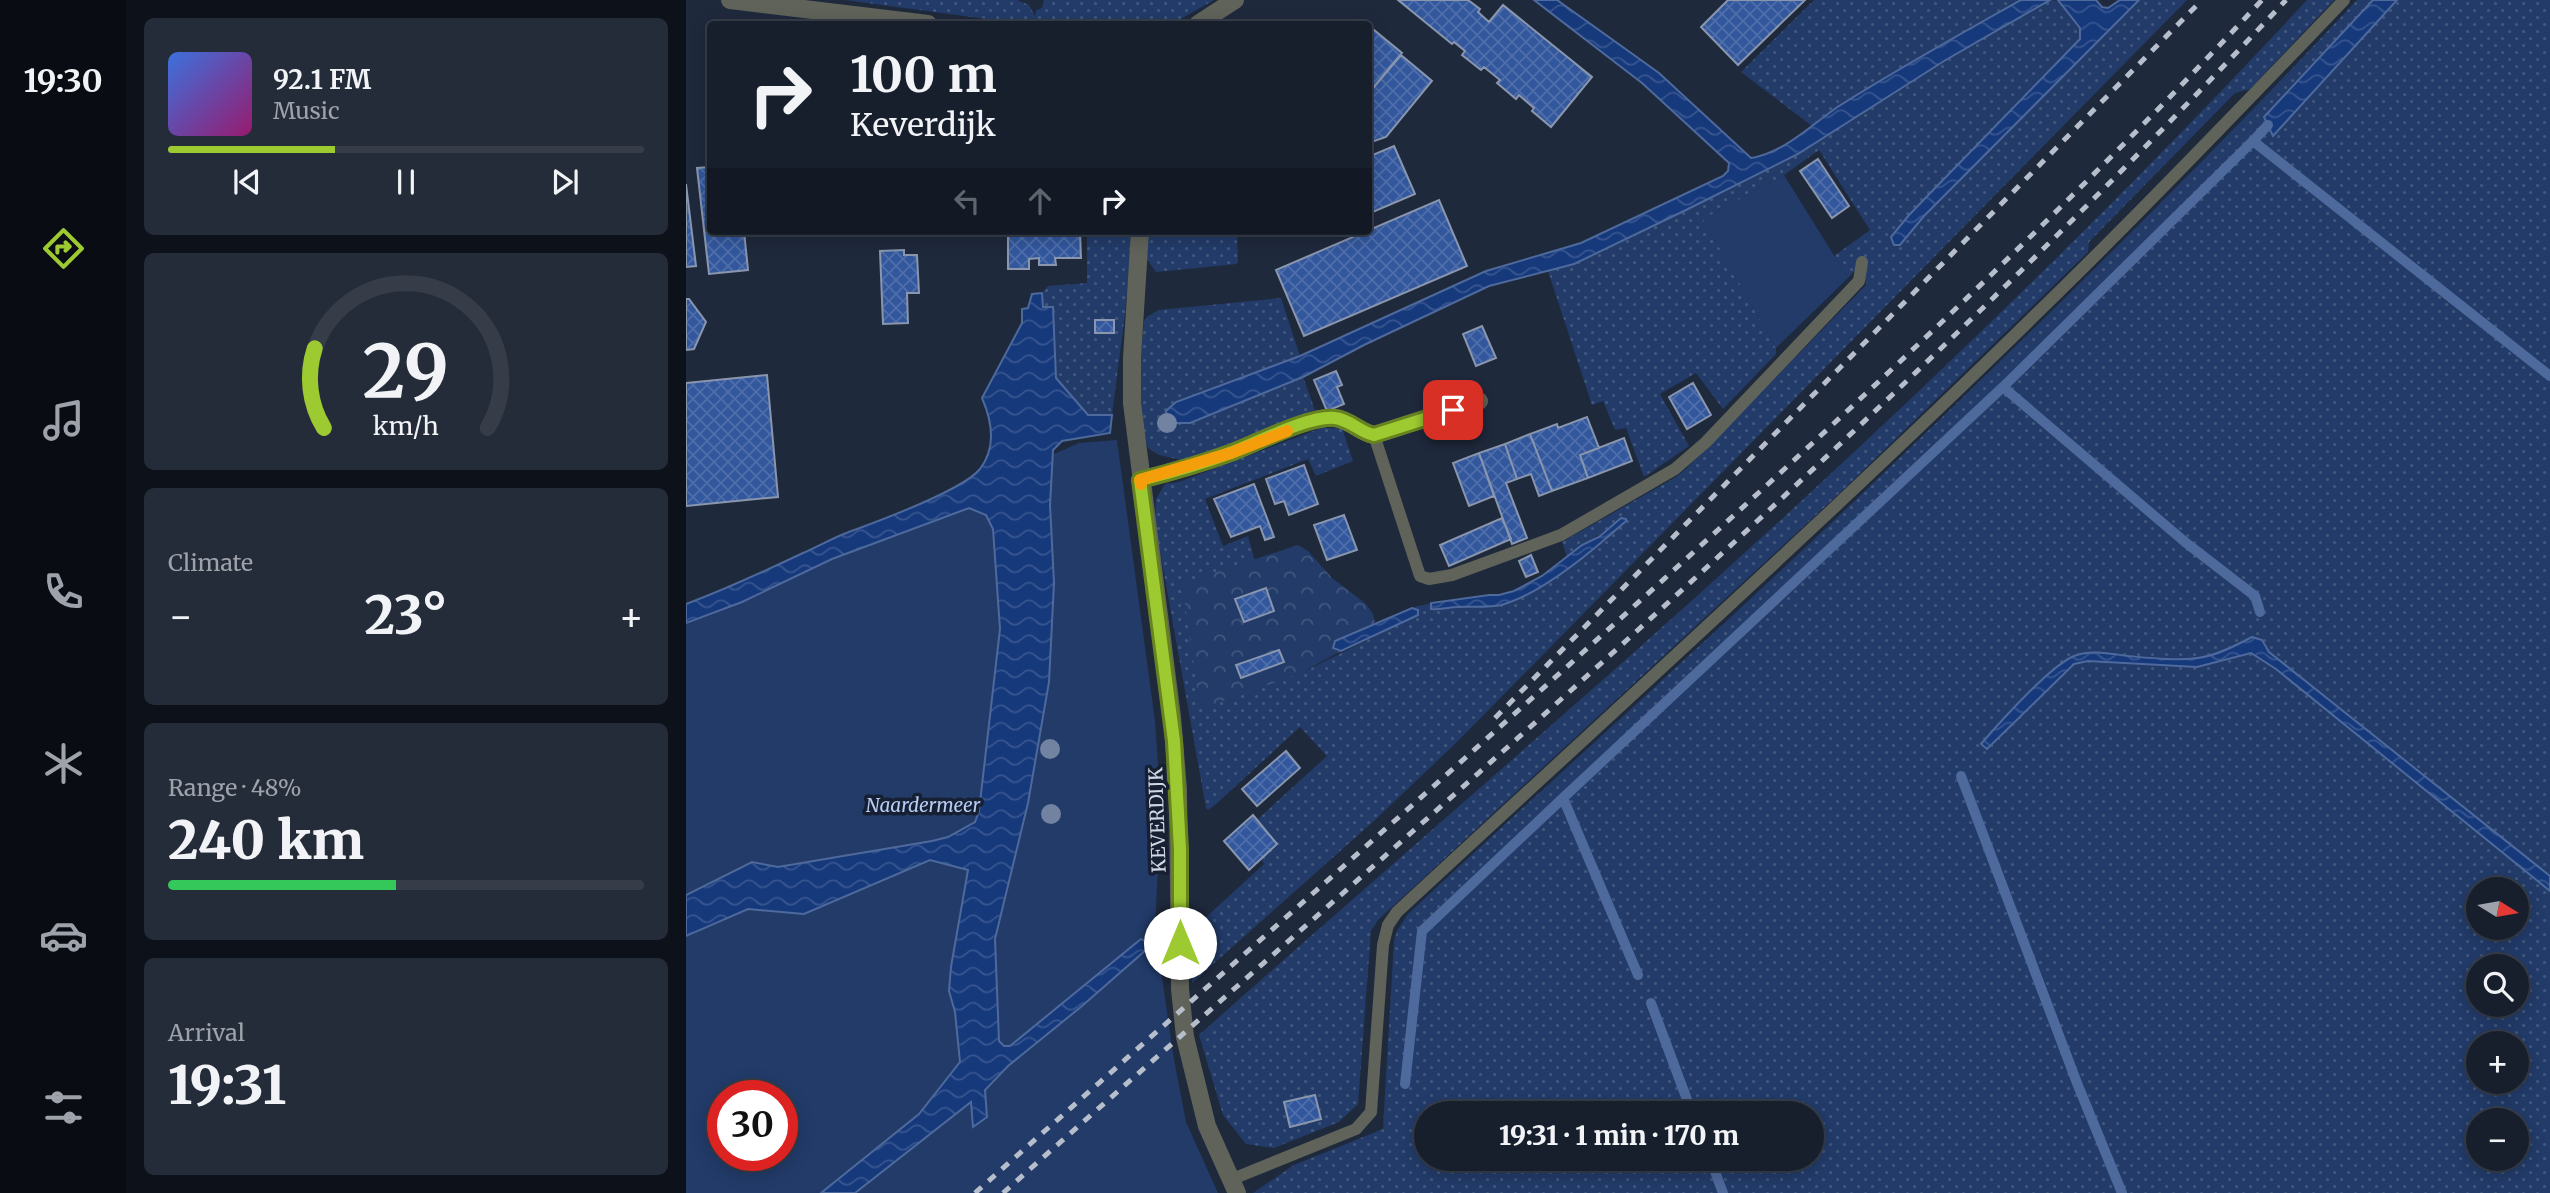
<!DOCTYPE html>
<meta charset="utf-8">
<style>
:root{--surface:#171f2d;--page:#242c39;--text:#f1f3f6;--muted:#9ea2aa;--line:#363d49;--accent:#9dca30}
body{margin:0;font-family:Merriweather,serif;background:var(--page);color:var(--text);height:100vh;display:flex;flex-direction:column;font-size:26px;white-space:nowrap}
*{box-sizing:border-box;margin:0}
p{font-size:23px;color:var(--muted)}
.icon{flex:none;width:38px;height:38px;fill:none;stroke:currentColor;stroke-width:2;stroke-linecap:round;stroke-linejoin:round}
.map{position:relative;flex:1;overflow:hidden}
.drawer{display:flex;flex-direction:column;gap:18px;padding:18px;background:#0d1119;width:560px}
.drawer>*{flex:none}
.top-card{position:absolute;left:21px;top:21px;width:665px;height:214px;border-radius:7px;box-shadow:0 4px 18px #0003,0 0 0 2px var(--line);background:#171f2d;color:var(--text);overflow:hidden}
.needle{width:46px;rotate:101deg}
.buttons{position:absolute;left:1780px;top:877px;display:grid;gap:14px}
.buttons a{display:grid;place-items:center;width:63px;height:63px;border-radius:50%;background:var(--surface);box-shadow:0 4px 18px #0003,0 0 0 2px var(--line);font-size:35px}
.speed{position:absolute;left:21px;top:1080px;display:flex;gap:14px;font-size:35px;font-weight:700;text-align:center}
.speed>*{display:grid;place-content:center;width:91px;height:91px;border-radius:50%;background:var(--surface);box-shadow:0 4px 18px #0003,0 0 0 2px var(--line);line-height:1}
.speed .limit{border:10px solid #d22;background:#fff;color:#111}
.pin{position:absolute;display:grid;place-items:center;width:60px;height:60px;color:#fff;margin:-30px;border-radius:14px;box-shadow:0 4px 10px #0006}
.me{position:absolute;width:77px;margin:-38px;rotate:0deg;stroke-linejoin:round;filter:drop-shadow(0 0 5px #0008)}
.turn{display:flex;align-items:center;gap:24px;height:147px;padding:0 28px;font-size:32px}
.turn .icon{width:91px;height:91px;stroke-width:2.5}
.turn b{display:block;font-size:49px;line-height:60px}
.lanes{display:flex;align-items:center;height:66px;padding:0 28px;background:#0003;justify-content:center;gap:35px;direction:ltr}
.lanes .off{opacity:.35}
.big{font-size:52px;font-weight:800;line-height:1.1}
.drawer .card{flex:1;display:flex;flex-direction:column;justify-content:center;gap:10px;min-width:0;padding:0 24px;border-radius:10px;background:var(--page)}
.drawer .dial{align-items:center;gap:0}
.dial svg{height:182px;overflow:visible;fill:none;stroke:var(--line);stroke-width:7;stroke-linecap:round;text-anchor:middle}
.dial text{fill:var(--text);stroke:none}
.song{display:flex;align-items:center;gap:21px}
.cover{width:84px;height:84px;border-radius:10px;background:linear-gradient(135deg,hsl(220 70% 55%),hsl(320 70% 35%))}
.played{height:7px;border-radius:4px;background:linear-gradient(90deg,var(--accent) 35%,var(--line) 35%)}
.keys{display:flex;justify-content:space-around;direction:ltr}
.heat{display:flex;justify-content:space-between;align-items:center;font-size:38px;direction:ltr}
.charge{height:10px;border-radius:5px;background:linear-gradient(90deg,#34c759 48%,var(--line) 0)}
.trip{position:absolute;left:728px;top:1101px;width:410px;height:70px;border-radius:35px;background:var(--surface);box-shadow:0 4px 18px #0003,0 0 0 2px var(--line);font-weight:800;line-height:70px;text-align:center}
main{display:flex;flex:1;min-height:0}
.dock{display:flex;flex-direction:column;width:126px;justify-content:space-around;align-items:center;background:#090c12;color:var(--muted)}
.dock .icon{width:49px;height:49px}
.dock .active{color:var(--accent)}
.dock b{font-size:32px;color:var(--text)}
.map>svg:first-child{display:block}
.grass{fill:url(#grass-dots);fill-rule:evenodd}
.forest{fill:url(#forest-crowns)}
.park{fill:#223b69;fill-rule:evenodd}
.water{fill:url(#water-waves);stroke:#4e699b;stroke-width:2}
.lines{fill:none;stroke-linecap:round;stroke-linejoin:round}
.stream{stroke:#4e699b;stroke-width:10}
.building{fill:url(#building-cross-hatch);stroke:#8996ad;stroke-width:2}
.service{stroke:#5f6359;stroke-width:12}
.minor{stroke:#5f6359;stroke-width:18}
.rail{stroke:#b7becb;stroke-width:5;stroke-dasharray:9 9;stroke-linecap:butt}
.tree{fill:#7283a1}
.route-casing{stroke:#66831f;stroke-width:18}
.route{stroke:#9dca30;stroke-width:12}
.slow{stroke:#f59e0b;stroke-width:12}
.labels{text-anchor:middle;stroke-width:7;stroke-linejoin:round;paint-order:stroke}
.park-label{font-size:19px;font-style:italic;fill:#b6ccf4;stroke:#162032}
.street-label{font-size:19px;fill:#d1d8e4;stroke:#162032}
</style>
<main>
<nav class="dock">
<b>19:30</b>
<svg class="icon active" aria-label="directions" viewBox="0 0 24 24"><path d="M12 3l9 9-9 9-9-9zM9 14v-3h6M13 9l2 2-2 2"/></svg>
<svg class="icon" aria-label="music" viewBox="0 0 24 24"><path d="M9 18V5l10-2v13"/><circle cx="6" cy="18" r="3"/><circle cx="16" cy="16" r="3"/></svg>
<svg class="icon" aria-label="phone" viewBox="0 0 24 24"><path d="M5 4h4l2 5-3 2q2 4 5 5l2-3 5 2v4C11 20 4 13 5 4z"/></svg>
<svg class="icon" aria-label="climate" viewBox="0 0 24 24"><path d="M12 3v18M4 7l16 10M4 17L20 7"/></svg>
<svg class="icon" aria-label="car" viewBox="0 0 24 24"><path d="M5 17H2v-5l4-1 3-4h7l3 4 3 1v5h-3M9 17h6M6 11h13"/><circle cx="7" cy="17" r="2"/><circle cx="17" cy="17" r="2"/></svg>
<svg class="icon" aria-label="filters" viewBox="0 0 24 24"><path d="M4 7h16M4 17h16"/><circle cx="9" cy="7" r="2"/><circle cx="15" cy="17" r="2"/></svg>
</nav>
<section class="drawer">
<div class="card">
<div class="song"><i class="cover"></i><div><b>92.1 FM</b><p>Music</p></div></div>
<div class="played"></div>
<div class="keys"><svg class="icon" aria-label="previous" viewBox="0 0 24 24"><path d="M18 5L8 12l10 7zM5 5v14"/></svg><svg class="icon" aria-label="pause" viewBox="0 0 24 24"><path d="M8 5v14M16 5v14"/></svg><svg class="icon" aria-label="next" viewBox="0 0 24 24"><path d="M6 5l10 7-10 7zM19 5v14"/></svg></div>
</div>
<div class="card dial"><svg viewBox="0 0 100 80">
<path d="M14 69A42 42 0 1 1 86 69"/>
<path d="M14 69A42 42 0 0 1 10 34" stroke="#9dca30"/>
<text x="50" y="56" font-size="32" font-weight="700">29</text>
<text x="50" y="72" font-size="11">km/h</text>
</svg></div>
<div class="card"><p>Climate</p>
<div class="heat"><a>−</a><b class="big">23°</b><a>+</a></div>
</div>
<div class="card"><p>Range · 48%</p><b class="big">240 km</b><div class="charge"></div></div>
<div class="card"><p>Arrival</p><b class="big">19:31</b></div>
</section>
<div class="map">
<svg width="1864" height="1193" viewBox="0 0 1864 1193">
<defs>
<pattern id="grass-dots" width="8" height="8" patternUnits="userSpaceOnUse" patternTransform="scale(1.75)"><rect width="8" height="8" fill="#223b69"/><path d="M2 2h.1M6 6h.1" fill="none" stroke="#41577e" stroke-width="1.8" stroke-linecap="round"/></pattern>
<pattern id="forest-crowns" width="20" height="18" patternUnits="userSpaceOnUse" patternTransform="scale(1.75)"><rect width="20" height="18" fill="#223b69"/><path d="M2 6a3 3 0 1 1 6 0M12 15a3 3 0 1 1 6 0" fill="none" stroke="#41577e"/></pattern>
<pattern id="water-waves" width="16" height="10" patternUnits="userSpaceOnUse" patternTransform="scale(1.75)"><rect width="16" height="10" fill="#16397c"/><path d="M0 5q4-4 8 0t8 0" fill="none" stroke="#37558e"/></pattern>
<pattern id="building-cross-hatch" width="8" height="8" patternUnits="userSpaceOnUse" patternTransform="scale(1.75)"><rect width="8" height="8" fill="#32579d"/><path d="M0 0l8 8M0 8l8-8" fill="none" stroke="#4f6eaa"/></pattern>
</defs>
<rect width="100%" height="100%" fill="#1f293c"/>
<path class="grass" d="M159 0H331L343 5 349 16 350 10 356 8 358 0H528L486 24H338Z
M1128 0H1335L1151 108 1126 126 1055 72Z
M1363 0 1374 1 1394 28V39L1223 215 1205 237 1214 245 1238 216 1453 0H1501L771 742 689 820 506 983 505 931 578 864 575 859 591 844 571 820 641 756 614 727 529 805 522 810 520 808 469 523 470 499 479 484 493 482 635 428H656L667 461 630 476 622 459 519 499 537 546 562 536 569 561 496 584 613 674 732 615V610L726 608 745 603 744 606 750 609C771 606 794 609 815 604 842 599 927 542 940 519L935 518C918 533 899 543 881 557L876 542 990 477 1001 468 1181 284 1171 268 1162 278 1148 256 1184 230 1133 150 1098 175 1018 219 1090 348V354L1037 409 1010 373 974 394 1003 446 958 477 940 428 929 430 917 401 906 405 862 271 888 264 1002 209Z
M1621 0H1648L1564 89 1549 93 1403 242 1402 252 1158 489 692 920 685 931 672 1104 653 1122 588 1148 560 1144 537 1115 513 1035C678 888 846 744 1011 596 1222 406 1428 208 1621 0Z
M1671 0H1687L1578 116 1586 135 1697 0H1864V876L1583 652 1576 640 1567 637C1551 645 1530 655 1512 658 1490 661 1464 658 1442 656 1426 654 1404 649 1389 655 1364 666 1314 722 1296 744L1302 749 1388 664 1401 661 1511 667 1565 653 1590 669 1864 891V1193H567L608 1165 697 1129 708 941 711 931 721 915C853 792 988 671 1120 547 1308 369 1494 189 1671 0ZM1792 889H1830V928H1792ZM1792 966H1830V1004H1792ZM1792 1043H1830V1082H1792ZM740 1113H1125V1158H740ZM1792 1120H1830V1158H1792Z
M401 231H446L439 314 426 415H402L370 378 367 308 357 307 356 293 362 286 401 283Z
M460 231H551L552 262 551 264 470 272 459 257Z
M595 298 614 356 490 402 504 423 617 377 629 410 546 443 495 460 473 455 462 448C450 407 454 363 458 321L462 316 473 310Z"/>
<path class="forest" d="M612 545 622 551 646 578 680 604 687 614 689 623 649 641 650 651H655L613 674 514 709 496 583Z"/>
<path class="park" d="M1098 175 1162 278 1090 348 1017 219Z
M431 440 469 721 475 805 469 928 487 1054 500 1122 532 1193H0V617L393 443ZM37 1096H96V1155H37Z"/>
<path class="water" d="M848 0H871L973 73 1065 158C1098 153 1126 124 1153 106 1212 69 1274 34 1335 0H1364L1258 61 1112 154 1002 209 888 264 803 286 678 345 617 377 504 423H485L481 420 480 411 490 402 614 356 800 271 895 243 1037 176 1042 171 1043 163 956 83Z
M1372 0H1410L1416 7 1422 8 1434 0H1453L1238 216 1214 245H1208L1205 237 1223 215 1394 39V28Z
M1687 0H1711L1587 136 1578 117Z
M356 293 357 307H367L370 378 402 415H426L424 433 376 441 367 450 364 505 368 583 363 682 342 803 309 939 313 1041 318 1046H324L455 939 461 942V949L396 1006 322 1066 299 1090 301 1117 287 1127 285 1102 169 1193H135L233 1114 274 1062 269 1012 263 991 265 967 282 870 244 860 118 914 62 909 0 936V895L66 862 92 867 246 841 262 837 289 822 293 811 314 629 307 529 300 515 283 508 146 559 56 602 0 623V604C40 589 79 571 117 553 135 545 152 535 171 529 198 519 277 490 294 469 311 447 306 421 296 398L336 323V309L342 308 346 294Z
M935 518 940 519V521C910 548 854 595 815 605 801 608 786 606 772 607 762 607 754 610 745 609V603L803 595H813L828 591 856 576 896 545 913 537Z
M726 608 732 610V615L655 651 647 648 649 641Z
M1566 637 1576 640 1583 652 1864 876V891L1590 669 1565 653 1511 667 1402 661 1388 664 1301 749 1295 744C1314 722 1364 666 1388 656 1404 649 1426 654 1442 656 1464 658 1490 661 1512 658 1530 656 1551 645 1566 637Z"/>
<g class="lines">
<path class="stream" d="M1567 141 1582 125
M1317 387 1499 542 1569 596 1574 612
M1275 776 1391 1083 1436 1193
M877 798 1317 387 1567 141 1864 376
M965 1003 1006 1113
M719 1084 736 931 877 798 952 975
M1024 1158 1037 1193"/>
</g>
<path class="building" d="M712 0H782L794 9 792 12 803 22 817 5 906 77 865 127 846 111 848 108 833 95 830 99 811 83 814 80 798 67 795 70 776 55 779 51 768 42 766 44Z
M1042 0H1119L1052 65 1015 27Z
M682 25 716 53 682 94Z
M715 55 746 81 700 137 682 143V94Z
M708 146 729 194 682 214V157Z
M1132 159 1163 206 1146 218 1114 171Z
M24 167V231H58L62 270 23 274 11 168Z
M0 184 10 266 0 267Z
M753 200 781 266 618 336 590 270Z
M322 231H394L395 258H369L370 265H353V258L343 259V269H322Z
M218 250V255H231L233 293H221L222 323 197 324 194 251Z
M0 299H3L20 322 8 349 0 350Z
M409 320H428V333H409Z
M796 326 810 358 790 366 777 334Z
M650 371 656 385 651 387 658 404 641 411 628 380Z
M81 375 92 497 0 506V383Z
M1007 383 1025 415 1001 429 983 397Z
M901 417 913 448 894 455 902 478 866 491 844 434 871 424 872 428Z
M844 434 866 491 853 496 845 474 831 479 819 444Z
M938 438 946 461 902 478 894 455Z
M819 444 831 479 820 483 841 538 826 544 793 453Z
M793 453 808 496 783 506 767 463Z
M618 465 632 504 603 515 598 501 589 504 580 479Z
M568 484 588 537 579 540 574 526 545 537 528 499Z
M658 515 671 550 641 560 628 525Z
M816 518 825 539 763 566 754 545Z
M845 555 852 572 840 577 833 561Z
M580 588 588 611 558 622 549 599Z
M593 650 598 662 555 678 550 665Z
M600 751 614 768 571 806 556 789Z
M567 815 591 844 563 870 538 841Z
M629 1095 635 1119 604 1127 598 1102Z"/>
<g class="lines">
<path class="service" d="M688 435 734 576 743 579 766 575 875 535 989 469 1020 442 1173 281 1176 262
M544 1180 670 1129 685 1112 697 945 702 925 711 912C940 700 1173 490 1395 270 1484 182 1571 91 1658 0"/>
<path class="minor" d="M44 0 242 24
M512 24 549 0
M454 231 446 358V403L486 717 492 789 494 989 499 1037 521 1126 551 1193
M454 480C486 472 517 463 547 452 573 442 624 415 649 418 665 420 673 432 688 435L793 401"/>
<path class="rail" d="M809 718 1516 0
M289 1193C526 982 765 773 1000 559 1198 379 1394 196 1576 0
M317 1193C754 805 1201 427 1600 0"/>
</g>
<g class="tree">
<circle cx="481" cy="423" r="10"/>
<circle cx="364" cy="749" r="10"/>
<circle cx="365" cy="814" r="10"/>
</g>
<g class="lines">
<defs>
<path id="route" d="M494 943V849L488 741 454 480C486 472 517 463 547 452 573 442 624 415 649 418 665 420 673 432 688 435L767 410"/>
</defs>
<use href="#route" class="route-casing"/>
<use href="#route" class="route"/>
<path class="slow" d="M455 484 454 480 545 453 601 431"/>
</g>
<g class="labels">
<g class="park-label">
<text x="237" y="812">Naardermeer</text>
</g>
<g class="street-label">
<text transform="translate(471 820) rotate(-92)" y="7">KEVERDIJK</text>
</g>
</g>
</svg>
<div class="buttons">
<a><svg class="needle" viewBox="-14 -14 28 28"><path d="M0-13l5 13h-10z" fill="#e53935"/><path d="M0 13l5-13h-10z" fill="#9ea2aa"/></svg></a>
<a><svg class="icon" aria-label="search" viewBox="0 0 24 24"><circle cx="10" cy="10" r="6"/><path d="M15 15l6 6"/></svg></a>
<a>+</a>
<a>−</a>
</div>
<div class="speed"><div class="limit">30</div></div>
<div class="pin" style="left:767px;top:410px;background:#d93025"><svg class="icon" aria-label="arrive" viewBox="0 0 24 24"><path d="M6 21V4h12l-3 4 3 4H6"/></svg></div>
<svg class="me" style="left:494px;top:943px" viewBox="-20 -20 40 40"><circle r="19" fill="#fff"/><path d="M0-13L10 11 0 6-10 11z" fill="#9dca30"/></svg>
<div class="trip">19:31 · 1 min · 170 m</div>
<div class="top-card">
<div class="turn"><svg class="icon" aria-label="right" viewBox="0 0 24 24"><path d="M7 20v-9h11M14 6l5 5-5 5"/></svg><div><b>100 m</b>Keverdijk</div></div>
<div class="lanes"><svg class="icon off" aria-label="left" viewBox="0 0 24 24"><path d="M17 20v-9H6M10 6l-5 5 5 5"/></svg><svg class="icon off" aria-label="ahead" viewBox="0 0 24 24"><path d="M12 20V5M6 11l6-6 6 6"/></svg><svg class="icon" aria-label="right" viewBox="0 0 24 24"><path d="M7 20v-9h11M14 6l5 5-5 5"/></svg></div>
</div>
</div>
</main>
